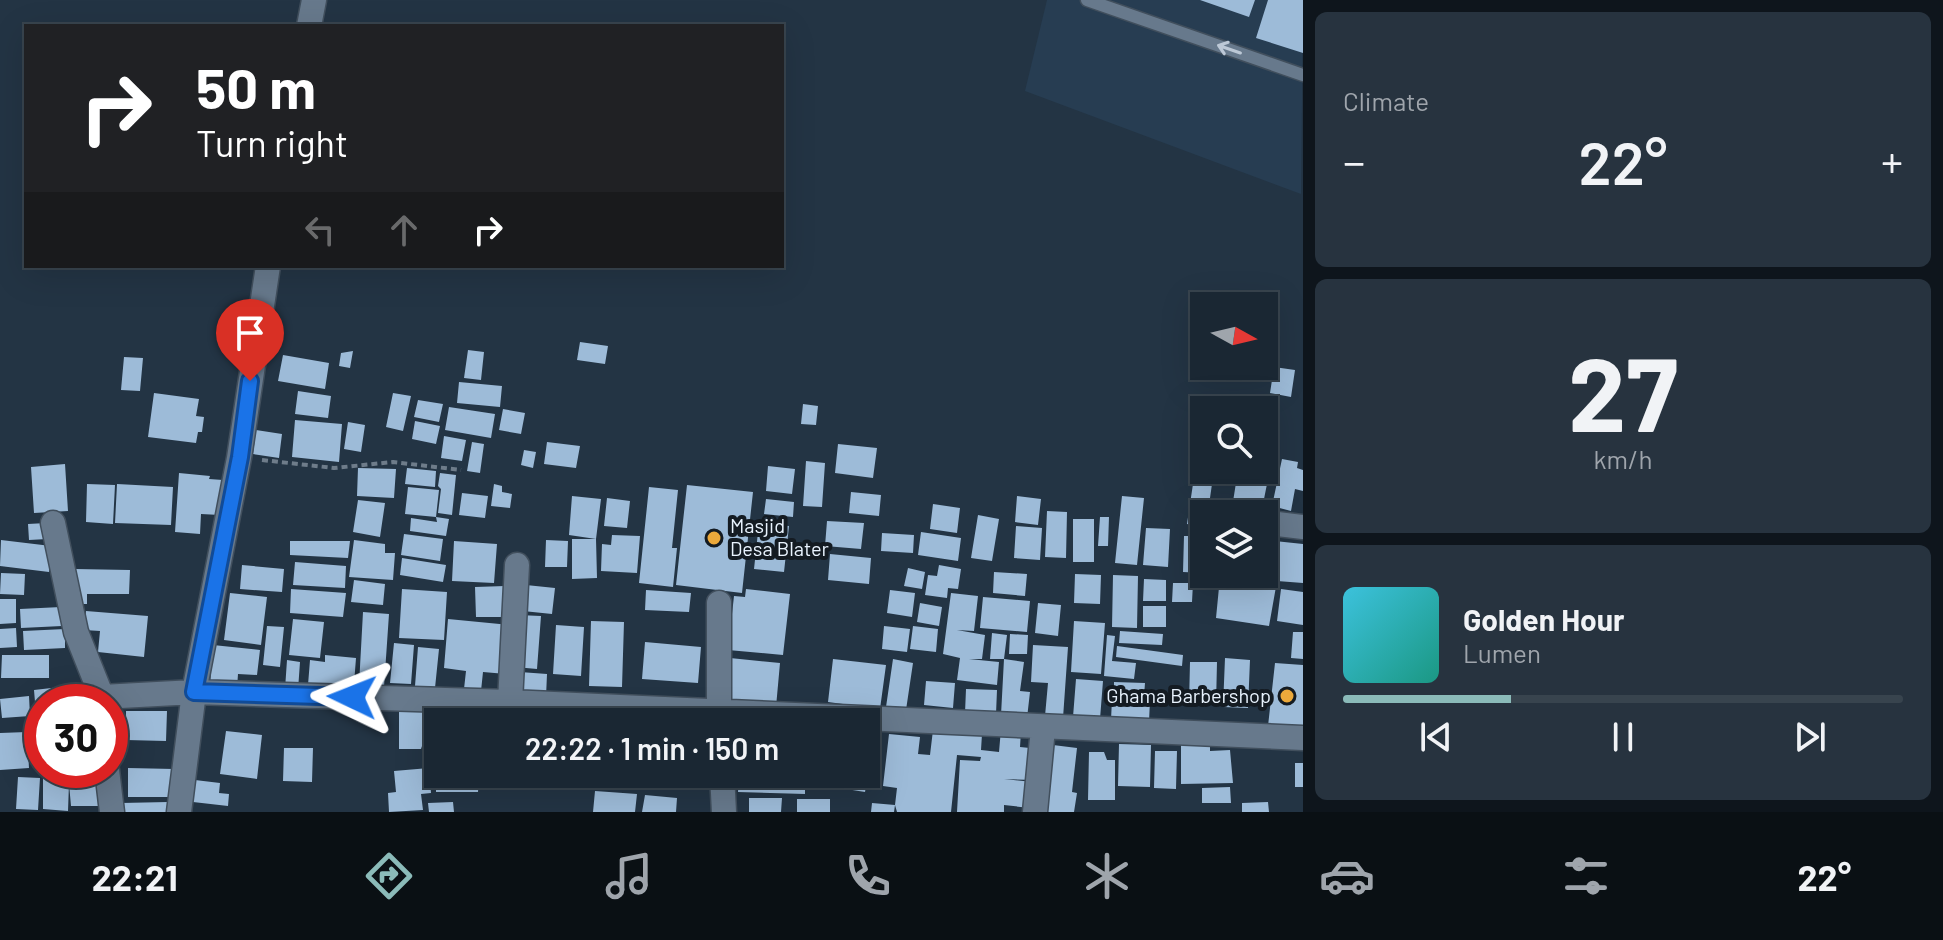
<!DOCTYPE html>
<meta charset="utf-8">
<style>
:root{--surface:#1a2733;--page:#27333f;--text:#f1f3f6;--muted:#9fa5ac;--line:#38444e;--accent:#8bbbb9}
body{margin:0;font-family:Barlow,sans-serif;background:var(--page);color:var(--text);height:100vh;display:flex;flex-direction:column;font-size:30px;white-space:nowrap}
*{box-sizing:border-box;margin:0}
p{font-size:26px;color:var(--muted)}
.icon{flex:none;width:44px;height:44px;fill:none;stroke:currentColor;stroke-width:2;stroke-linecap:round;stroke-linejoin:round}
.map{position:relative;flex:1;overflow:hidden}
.panel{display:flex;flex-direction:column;gap:12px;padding:12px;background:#0e151c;width:640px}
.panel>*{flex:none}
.top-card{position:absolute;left:24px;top:24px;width:760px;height:244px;border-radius:0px;box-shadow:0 8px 32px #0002,0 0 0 2px var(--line);background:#202124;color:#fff;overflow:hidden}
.needle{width:52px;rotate:98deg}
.fabs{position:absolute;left:1190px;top:292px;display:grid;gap:16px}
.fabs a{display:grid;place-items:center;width:88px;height:88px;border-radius:0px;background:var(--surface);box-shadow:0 8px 32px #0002,0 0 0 2px var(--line);font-size:40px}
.speed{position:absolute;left:24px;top:684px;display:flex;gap:16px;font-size:40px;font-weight:700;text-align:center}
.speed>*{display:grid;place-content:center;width:104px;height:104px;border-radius:50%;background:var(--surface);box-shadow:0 8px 32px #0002,0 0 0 2px var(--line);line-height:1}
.speed .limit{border:12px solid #d22;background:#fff;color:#111}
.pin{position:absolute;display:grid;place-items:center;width:68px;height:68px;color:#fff;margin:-82px -34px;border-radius:50% 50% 50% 0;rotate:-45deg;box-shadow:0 0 8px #0007}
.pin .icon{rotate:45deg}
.me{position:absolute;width:88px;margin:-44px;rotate:272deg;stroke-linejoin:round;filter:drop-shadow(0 0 6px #0008)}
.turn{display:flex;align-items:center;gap:28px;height:168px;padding:0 40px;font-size:36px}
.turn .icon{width:104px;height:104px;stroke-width:2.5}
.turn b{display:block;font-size:56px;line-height:68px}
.lanes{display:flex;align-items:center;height:76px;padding:0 40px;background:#0003;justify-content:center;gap:40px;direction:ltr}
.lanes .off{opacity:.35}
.big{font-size:60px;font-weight:600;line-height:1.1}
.panel .card{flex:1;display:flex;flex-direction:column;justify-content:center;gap:12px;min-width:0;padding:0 28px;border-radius:12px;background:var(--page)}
.panel .dial{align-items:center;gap:0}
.dial b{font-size:104px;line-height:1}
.song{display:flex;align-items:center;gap:24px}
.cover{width:96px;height:96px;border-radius:12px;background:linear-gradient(135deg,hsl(190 70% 55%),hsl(170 70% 35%))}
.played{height:8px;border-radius:4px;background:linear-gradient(90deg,var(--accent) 30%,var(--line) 30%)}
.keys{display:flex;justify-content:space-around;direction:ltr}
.heat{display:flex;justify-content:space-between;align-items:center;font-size:44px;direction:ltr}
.trip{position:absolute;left:424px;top:708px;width:456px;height:80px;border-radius:0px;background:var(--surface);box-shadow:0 8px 32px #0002,0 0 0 2px var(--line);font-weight:600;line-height:80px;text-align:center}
.tab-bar{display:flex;height:128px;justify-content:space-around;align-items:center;background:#0a1014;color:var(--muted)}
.tab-bar .icon{width:56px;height:56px}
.tab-bar .on{color:var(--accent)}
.tab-bar b{font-size:36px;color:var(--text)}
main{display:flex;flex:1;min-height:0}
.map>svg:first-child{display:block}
.built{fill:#273d52}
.building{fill:#9dbbd8}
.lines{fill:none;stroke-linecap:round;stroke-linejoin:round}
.lane-casing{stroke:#414f5d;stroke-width:15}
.street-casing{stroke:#414f5d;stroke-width:27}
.path{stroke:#6e7c8a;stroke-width:4;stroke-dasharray:6 4;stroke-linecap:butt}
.lane{stroke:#67798c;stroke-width:12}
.street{stroke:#67798c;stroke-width:24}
.oneway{stroke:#bcc8d6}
.route-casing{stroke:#114b97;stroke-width:20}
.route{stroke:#1a73e8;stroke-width:14}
.poi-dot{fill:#eca93b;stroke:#141b22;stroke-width:3}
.labels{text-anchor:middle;stroke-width:8;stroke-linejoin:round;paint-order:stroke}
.poi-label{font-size:20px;fill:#e9f3fe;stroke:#141b22;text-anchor:start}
</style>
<main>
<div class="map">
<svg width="1303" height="812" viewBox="0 0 1303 812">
<rect width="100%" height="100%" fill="#233444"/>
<path class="built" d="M1047 0H1303L1301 194 1025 91Z"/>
<path class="building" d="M1200 0H1255L1249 17Z
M1268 0H1303V53L1256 38Z
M580 342 608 346 605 364 577 360Z
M468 350 484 352 481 380 464 378Z
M353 351 350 368 339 366 341 353Z
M283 355 329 363 325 389 278 381Z
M124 357 143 358 140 391 121 390Z
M1274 367 1295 370 1291 397 1270 393Z
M459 382 502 386 500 407 457 403Z
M298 391 331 396 328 418 295 414Z
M154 393 199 399 196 416 204 417 202 432H198L196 443 148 437Z
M393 393 411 396 403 431 386 427Z
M418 400 443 404 439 422 414 417Z
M803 404 818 406 816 425 801 424Z
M449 407 495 414 491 438 445 430Z
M503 409 525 413 521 434 499 430Z
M295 420 342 424 339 462 292 457Z
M415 421 440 426 436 444 412 439Z
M348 422 365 425 361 452 344 449Z
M256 430 282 434 279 458 253 454Z
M444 436 466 440 462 461 441 458Z
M472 442 484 444 480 473 467 471Z
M547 442 580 446 576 468 544 464Z
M838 444 877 448 873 478 835 473Z
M1199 444 1204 445V470H1214L1209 505 1232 508 1238 470H1264V453L1273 454 1261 514H1204V527L1187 524Z
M524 450 536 452 533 468 521 465Z
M1282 459 1298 462 1297 468 1303 470V491L1295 489 1291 511 1272 506Z
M806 461 825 463 822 507 803 506Z
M65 464 68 511 34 513 31 467Z
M768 466 795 469 792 494 766 491Z
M358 468 396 469 394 498 357 496Z
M407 468 436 471 435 487 405 484Z
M179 473 210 476 209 479 223 480 220 515 201 514 200 534 175 532Z
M440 473 456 475 452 515 438 513 441 489 438 486Z
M87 484 115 485 113 524 86 522Z
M117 484 173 487 171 525 115 523Z
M494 484 502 486V492L512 494 510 508 491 506Z
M687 485 753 492 742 593 676 585Z
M408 487 439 490 436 517 405 514Z
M649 487 678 490 672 548H677L673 587 639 583Z
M851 492 881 495 879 516 849 513Z
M462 493 488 496 485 518 459 515Z
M572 496 601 499 596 539 569 535Z
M1017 496 1041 499 1038 525 1015 522Z
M1122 496 1144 498 1137 565 1115 563Z
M607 498 630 501 627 528 604 526Z
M766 499 794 502 793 517 764 514Z
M358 500 385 503 380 537 353 532Z
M933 504 960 508 957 533 930 529Z
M1047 511 1067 512 1066 558 1045 557Z
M978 515 999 519 992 561 971 558Z
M436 517 449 519 446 536 410 531 411 518 437 522Z
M1100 517H1109L1108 546H1098Z
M1073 519H1094V562H1073Z
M827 521 864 523 861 549 825 546Z
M46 523 47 539 29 540 28 524Z
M759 523 789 526 784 572 754 569Z
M1016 526 1042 528 1040 560 1014 558Z
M1146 528 1170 529 1168 567 1143 565Z
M921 532 961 538 958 561 918 555Z
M882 533 914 535 913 553 881 551Z
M404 534 443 539 440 561 401 555Z
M612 535 640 536 637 573 601 571 602 544 611 545Z
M1184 536H1204V573L1183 572Z
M572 539H596L597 578 572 579Z
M1 540 51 546 49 572 0 566Z
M354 540 385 544V553H395L393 580 349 577Z
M546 540 568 541 567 567H545Z
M1264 540 1303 544V583L1277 581 1269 626 1216 618 1220 577 1252 578V574H1264Z
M290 541H350L348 558 290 555Z
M454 541 497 544 494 583 452 581Z
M830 554 871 558 869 584 828 580Z
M402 558 446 565 443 582 400 575Z
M295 562 346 566 345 588 293 585Z
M242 565 284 569 282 592 240 589Z
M939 565 961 569 958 589 948 588 947 598 925 595 928 575 937 576Z
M908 568 925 572 922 589 904 586Z
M75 569 130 570 129 594H87V604H75Z
M994 572 1027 574 1025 596 993 593Z
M1 573 25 574 24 595 0 594Z
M1075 574 1101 575 1100 604 1074 603Z
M1113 575 1138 576 1137 628 1112 627Z
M1144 579 1166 580V601H1143Z
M354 580 385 584 383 605 351 602Z
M1173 583H1193L1192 602H1172Z
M526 585 555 588 552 614 523 611Z
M505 586V617H476L475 587Z
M291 589 346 593 343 617 290 613Z
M402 589 447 592 444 640 399 638Z
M746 589 790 594 783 655 728 650 734 596 745 597Z
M1281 589 1303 592V625L1277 621Z
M646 590 691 593 689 612 645 610Z
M890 590 915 593 912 617 887 613Z
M230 593 267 597 261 645 224 640Z
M951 593 978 596 974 631 957 630 985 635 982 659H969L999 662 997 685 957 680 960 658 943 654Z
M983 597 1030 601 1027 632 980 628Z
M0 599H16V623L0 624Z
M920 603 942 607 939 626 917 622Z
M1038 603 1061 605 1058 636 1035 633Z
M1143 606H1166V627H1143Z
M61 607 62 626 21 628 20 609Z
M86 611 148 616 144 657 98 652 100 631 84 630Z
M363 612 389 614 384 687 359 685Z
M518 615 541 616 537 669 515 667Z
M293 619 324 622 320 658 289 655Z
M448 619 511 625 506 674 483 672 481 691 464 689 466 671 444 668Z
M591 621 624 622 622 687 589 686Z
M1074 621 1105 623 1101 674 1071 672Z
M556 625 584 627 581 676 553 674Z
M267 626 284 627 280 667 263 665Z
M884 626 910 629 907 652 882 649Z
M913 626 938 629 936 652 910 649Z
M16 628 17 647 0 648V629Z
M65 629V648L24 650 23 631Z
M1120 631 1163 634 1162 645 1119 643Z
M1293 632H1303V659L1291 658Z
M992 633 1007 635 1004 659H990Z
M1010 634 1028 635 1027 654H1009Z
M1107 635 1115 636 1112 661 1136 663 1134 679 1104 676Z
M645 642 701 647 698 683 642 679Z
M394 643 414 645 411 684 390 683Z
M213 645 260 650 257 675 238 674 237 688 210 685Z
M1033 645 1068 647 1063 718 1045 716 1048 683 1031 682Z
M1117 646 1183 655 1182 666 1116 657Z
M418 647 439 649 435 688 415 686Z
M2 655H49V678H1Z
M325 655 356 658 354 684 335 683V687L308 685 310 660 325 662Z
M730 658 780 663 776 707 726 702Z
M1225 658 1250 660 1248 708 1223 707Z
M833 659 886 665 880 709 828 702Z
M893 659 913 663 906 710 886 707Z
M1004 659 1024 662 1020 691 1030 692 1027 718 1001 715Z
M287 660 300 662 298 690 285 689Z
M1190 662H1217L1216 705 1189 704Z
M1275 663 1303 665V730L1268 726Z
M520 672 547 674 546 697 519 695Z
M1076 679 1103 681 1100 719 1073 717Z
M926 681 955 683 953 708 924 705Z
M1114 682 1145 683 1144 696 1114 694Z
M69 686 71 702H42V713L36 714 34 690Z
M966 689 997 690 996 714 965 713Z
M29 696 30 716 2 718 0 699Z
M1112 699 1150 700 1149 722 1111 720Z
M399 708H425V716H446V722H438V737H425L421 749H399Z
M126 711H167L166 741 126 740Z
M489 711 516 714 515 722H488Z
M35 717H42V768H38Z
M1001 729 1021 731 1020 747 1030 748 1035 780 1004 779 1033 782 1030 808 1004 805V812H957L960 760 980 761 981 757 957 755 951 812H897L895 805 897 788 883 786 889 734 920 737 918 754 930 755 933 730 982 734 981 750 999 752Z
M866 730 875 732 865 792 821 785 823 774H866Z
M226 731 262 735 257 779 220 774Z
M27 732 29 768 0 770V733Z
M1210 742V751L1230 750 1233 783 1181 784V744Z
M1045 744 1077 748 1072 792 1077 793 1074 812H1036Z
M1119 744 1151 745 1150 787 1118 786Z
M284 748H313L312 782 283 781Z
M1155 751H1177L1176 789 1154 788Z
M1089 752H1104L1107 760H1115V800H1088Z
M1295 763H1303V787H1295Z
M128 768 174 769 173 797H128Z
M429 768 431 793 421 794 423 810 389 812 388 793 396 792 394 771Z
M69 770H97L98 806H71L69 784 68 811 43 809V775L69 777Z
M483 774H510L509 790 482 787Z
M683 774H711L712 780 684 781Z
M739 774H805V794L738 792Z
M436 776H479L478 792H436Z
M18 777 40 778 38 810 16 809Z
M195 780 220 783 219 793 229 794 228 806 193 802Z
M1230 787 1231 803H1202V788Z
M595 791 637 794 635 812H593Z
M645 795 677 798 676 812H642Z
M749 798H782L781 812H749Z
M797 799H830V812H797Z
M168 802V812H121V803Z
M453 802 454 812H429L428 803Z
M1268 802 1269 812H1242V803Z
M872 803 895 805 894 812H871Z"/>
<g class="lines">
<defs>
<path id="lane" d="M1087 0 1303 75"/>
<path id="street" d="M309 26 314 0
M53 523 76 632 102 697
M1269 523 1303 527
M719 603V722
M100 702 102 697 194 692 510 702 1303 738
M510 702 517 565
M107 770 112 812
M722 774 724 812
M179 812 194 692 239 458 268 266
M1035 812 1043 728"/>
</defs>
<use href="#lane" class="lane-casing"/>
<use href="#street" class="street-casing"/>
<path class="path" d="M262 460 334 468 393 462 461 470"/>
<use href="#lane" class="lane"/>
<use href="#street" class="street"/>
</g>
<defs><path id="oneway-shaft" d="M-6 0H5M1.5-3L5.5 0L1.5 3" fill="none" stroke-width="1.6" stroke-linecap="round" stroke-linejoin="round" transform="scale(2)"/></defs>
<use class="oneway" href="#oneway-shaft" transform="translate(1229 49) rotate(-161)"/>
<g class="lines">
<defs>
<path id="route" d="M250 381 240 457 194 692 352 697"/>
</defs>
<use href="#route" class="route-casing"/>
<use href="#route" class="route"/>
</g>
<g class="poi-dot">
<circle cx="714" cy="538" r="8"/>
<circle cx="1287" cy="696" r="8"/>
</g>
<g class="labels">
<g class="poi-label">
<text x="730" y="533">Masjid<tspan x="730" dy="23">Desa Blater</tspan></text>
<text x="1271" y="703" text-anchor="end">Ghama Barbershop</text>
</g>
</g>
</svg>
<div class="fabs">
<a><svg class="needle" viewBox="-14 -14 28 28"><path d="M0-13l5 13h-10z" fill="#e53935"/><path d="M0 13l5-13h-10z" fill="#9fa5ac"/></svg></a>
<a><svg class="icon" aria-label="search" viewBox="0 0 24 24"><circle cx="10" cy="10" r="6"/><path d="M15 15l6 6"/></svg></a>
<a><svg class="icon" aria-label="layers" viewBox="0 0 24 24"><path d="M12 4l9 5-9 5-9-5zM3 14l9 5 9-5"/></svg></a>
</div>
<div class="speed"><div class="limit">30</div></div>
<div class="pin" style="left:250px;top:381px;background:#d93025"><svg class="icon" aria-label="arrive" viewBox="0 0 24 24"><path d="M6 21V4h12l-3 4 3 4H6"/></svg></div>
<svg class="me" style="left:352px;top:697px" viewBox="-20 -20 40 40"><path d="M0-17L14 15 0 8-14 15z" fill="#1a73e8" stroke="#fff" stroke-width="4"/></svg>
<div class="trip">22:22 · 1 min · 150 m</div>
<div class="top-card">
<div class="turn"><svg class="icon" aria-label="right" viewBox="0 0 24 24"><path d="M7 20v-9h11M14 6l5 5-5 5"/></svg><div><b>50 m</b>Turn right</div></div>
<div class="lanes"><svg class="icon off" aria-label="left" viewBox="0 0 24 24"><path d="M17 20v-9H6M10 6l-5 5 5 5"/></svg><svg class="icon off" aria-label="ahead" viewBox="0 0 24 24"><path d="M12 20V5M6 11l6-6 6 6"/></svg><svg class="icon" aria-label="right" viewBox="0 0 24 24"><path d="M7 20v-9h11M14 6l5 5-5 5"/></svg></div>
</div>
</div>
<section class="panel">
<div class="card"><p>Climate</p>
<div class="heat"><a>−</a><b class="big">22°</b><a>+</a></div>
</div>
<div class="card dial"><b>27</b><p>km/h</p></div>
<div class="card">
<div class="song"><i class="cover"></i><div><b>Golden Hour</b><p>Lumen</p></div></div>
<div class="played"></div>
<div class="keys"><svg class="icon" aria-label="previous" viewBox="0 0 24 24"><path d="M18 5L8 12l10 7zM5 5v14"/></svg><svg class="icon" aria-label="pause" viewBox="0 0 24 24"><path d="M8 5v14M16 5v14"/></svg><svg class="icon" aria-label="next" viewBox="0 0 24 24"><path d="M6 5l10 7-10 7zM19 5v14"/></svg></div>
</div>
</section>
</main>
<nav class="tab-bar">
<b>22:21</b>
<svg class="icon on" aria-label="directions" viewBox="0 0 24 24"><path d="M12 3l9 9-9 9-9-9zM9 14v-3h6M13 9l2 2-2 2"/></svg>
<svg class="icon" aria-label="music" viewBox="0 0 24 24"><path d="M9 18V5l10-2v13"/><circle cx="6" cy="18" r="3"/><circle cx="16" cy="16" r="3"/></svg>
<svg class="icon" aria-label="phone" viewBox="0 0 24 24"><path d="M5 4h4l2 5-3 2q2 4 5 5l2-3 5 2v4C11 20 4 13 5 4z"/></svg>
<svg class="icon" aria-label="climate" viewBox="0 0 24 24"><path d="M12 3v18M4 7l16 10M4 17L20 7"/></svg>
<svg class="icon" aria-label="car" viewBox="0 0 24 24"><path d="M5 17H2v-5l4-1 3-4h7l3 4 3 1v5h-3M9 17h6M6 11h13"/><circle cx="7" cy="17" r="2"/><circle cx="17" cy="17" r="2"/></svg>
<svg class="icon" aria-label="filters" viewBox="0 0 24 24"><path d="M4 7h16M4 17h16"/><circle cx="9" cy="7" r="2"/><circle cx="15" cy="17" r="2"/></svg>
<b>22°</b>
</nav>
